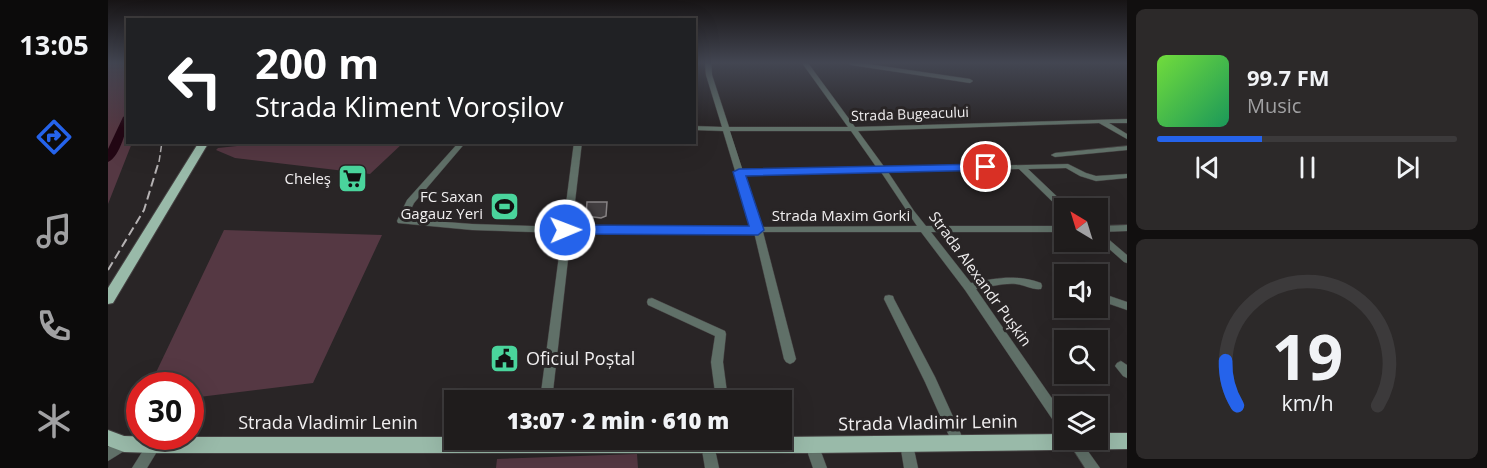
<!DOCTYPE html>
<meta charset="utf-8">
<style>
:root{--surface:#1f1c1c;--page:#2c2929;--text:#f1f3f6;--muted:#a1a1a3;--line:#3c3a3b;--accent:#2563eb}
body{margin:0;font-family:"Open Sans",sans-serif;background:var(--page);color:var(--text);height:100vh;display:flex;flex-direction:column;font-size:22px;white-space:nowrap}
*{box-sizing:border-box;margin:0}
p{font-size:20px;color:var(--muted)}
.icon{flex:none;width:33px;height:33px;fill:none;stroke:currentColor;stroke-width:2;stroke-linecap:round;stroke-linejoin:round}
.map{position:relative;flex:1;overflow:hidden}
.details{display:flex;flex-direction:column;gap:9px;padding:9px;background:#110f0f;width:360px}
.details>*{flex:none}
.guide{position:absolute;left:18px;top:18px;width:570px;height:126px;border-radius:0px;box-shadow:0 6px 24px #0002,0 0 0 2px var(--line);background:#202124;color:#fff;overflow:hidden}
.needle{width:39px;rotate:322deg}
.tools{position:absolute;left:946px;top:198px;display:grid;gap:12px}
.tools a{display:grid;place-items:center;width:54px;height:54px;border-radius:0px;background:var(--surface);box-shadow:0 6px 24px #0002,0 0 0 2px var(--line);font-size:30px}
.speed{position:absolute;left:18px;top:372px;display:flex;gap:12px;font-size:30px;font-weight:700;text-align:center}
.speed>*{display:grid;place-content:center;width:78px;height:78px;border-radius:50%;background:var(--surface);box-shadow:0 6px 24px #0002,0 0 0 2px var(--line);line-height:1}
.speed .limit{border:9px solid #d22;background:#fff;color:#111}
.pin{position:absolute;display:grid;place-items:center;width:51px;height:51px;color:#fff;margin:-26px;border:3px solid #fff;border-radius:50%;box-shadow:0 2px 6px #0007}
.me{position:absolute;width:66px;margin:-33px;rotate:89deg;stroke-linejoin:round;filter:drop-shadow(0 0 4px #0008)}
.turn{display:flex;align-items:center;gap:21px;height:126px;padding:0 30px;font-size:27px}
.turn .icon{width:78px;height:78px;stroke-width:2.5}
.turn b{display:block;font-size:42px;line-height:51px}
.details .tile{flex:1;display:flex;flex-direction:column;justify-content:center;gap:9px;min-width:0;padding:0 21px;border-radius:9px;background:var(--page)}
.details .dial{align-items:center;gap:0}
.dial svg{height:156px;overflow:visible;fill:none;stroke:var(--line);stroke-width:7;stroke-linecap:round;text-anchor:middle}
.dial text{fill:var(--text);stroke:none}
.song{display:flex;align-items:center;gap:18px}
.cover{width:72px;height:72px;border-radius:9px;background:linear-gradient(135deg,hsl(100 70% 55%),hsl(150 70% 35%))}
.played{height:6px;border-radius:3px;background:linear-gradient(90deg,var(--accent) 35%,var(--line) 35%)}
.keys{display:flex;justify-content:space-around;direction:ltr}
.trip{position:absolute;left:336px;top:390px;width:348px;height:60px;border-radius:0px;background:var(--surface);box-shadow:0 6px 24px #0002,0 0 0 2px var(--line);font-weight:800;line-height:60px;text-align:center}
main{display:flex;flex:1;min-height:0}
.tabs{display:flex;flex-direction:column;width:108px;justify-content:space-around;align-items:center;background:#0c0b0b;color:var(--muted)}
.tabs .icon{width:42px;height:42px}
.tabs .selected{color:var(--accent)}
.tabs b{font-size:27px;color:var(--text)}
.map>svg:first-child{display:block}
.green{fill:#553843}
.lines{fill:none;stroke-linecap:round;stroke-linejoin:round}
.river{fill:#230714;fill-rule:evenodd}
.building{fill:#423e40;stroke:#878384;stroke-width:1.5}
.minor-casing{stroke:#454142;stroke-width:1}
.major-casing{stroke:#454142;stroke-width:2}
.minor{fill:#607068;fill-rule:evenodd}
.major{fill:#99baa9;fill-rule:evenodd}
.rail-far1{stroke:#b5b2b3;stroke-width:1.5;stroke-dasharray:7 3;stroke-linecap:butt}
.rail{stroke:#b5b2b3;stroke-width:2;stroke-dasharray:9 4.5;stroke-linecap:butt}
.route{fill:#2563eb;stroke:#184099;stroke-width:1.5}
.labels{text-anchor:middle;stroke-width:6;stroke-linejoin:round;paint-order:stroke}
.far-street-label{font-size:14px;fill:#f1eff0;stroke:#292526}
.poi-label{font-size:15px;fill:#f1eff0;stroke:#292526;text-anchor:end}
.street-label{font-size:15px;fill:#f1eff0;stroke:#292526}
.near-poi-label{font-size:18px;fill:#f1eff0;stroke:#292526;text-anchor:start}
.near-street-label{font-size:18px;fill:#f1eff0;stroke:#292526}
</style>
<main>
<nav class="tabs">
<b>13:05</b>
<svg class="icon selected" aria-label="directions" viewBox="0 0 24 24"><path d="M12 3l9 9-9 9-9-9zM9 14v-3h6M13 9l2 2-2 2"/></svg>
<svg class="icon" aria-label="music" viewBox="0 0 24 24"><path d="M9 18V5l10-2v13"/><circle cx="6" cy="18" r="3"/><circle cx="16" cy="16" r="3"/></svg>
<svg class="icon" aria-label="phone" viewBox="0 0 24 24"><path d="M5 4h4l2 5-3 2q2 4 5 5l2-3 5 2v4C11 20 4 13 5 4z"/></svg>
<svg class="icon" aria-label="climate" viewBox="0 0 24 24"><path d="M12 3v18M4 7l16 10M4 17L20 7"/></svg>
</nav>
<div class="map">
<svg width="1019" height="468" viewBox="0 0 1019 468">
<rect width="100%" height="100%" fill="#292526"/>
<path class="green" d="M0 63H19L20 142 24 143 0 204Z
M138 143V142L295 143 262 174 127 158 108 150 110 148 129 146Z
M116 230 274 235 205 383 83 398 82 386 42 385Z
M529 454 530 468H388L389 459Z"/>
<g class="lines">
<path class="river" d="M20 114C20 127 12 157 0 162V149L15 117Z"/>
</g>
<path class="building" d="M479 202H499L498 216 493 218 478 216Z"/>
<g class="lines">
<defs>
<path id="minor" d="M597 63H603L604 75 621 127H740L694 63H700L747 127 1019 119V123H1001L1019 134V139L991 123 750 131 777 168 960 164 978 173 988 176 1019 174V178L988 181 972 176 958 168 920 169 960 207 961 208H957V212L954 211 911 169 780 172 806 211 818 226H957V232H823L863 283C889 278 907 274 933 283L934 286 933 289C924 290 917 285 908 284 895 283 881 287 868 289L957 417V434L953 432 857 290 813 232H655L688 359 686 362 682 364 678 362 676 359 646 232 463 233 444 400H432L454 233 364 230 290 223 289 221 299 200 351 142H358L306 203 298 219 364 224 455 227 466 142H474L464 227H644L615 131 586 130V126L614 127 598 75ZM622 131H743L769 168 635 171ZM773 172 809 226 653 227 636 175Z
M740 63H753L862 79 865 81 862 83 743 65Z
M1019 146V150L947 157 943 155 947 153Z
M1019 225V231L992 232 1019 255V263L1016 262 990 239V226Z
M990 292 1019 302V310L990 300Z
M781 295 785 296 786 299 827 377 857 443 856 447 851 449 846 447 817 382 776 299 777 296Z
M544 298 617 331 618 334 615 362 620 400H608L603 362 607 336 540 305 539 302 540 299Z
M1013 361 1019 365V378L1015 376 1007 366 1009 363Z
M16 438 21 440 23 444 21 448 0 461V447Z
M799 438 804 440 810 468H796L792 444 794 440Z
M46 439 51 441 53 445 39 468H24L41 441Z
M704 439 709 441 719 468H705L697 445 699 441Z
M595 440H605L611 468H597L593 444Z
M959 440H972L992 468H977Z"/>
<path id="major" d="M91 142H101L5 303 0 304V288Z
M0 430 16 436 46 437H346V440H674V437L957 434V440H990V433H1019V449L704 453H46L16 452 0 446Z"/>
</defs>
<use href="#minor" class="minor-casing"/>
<use href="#major" class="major-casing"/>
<use href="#minor" class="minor"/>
<use href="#major" class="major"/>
<path class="rail-far1" d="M51 162 54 142"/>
<path class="rail" d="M0 270 36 210 51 161"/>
</g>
<linearGradient id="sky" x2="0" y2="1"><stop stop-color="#171415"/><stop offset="0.49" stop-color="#434652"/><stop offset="1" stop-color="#434652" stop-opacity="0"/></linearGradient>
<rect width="1019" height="128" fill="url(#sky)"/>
<path class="route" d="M878 164 884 167 882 170 638 176 656 230 650 235 457 234 451 230 457 225 641 226 625 172 631 169Z"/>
<defs>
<symbol id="supermarket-square" viewBox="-11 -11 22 22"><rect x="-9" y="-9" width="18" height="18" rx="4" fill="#4ad49c" stroke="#292526"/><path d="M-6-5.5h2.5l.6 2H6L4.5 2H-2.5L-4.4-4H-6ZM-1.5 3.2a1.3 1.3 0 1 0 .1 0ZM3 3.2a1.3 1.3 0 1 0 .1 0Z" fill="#111"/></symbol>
<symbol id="stadium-square" viewBox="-11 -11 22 22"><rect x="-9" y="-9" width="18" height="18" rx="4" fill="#4ad49c" stroke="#292526"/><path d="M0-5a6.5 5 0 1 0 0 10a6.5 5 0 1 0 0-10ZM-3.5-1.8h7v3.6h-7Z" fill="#111"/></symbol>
<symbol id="civic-square" viewBox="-11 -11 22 22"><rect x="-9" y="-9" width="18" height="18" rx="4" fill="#4ad49c" stroke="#292526"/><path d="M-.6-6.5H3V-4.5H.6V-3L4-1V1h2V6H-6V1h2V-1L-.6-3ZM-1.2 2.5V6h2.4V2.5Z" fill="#111"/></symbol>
</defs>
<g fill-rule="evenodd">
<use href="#supermarket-square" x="228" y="162" width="33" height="33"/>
<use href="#stadium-square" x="380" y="190" width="33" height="33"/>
<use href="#civic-square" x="380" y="342" width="33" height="33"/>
</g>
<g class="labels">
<g class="far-street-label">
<text transform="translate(802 114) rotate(-2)" y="5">Strada Bugeacului</text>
</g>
<g class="poi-label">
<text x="223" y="184">Cheleş</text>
<text x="375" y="202">FC Saxan<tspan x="375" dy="17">Gagauz Yeri</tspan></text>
</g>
<g class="street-label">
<text x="733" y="221">Strada Maxim Gorki</text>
<text transform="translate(872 279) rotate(54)" y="5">Strada Alexandr Pușkin</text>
</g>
<g class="near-poi-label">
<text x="418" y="365">Oficiul Poștal</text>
</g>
<g class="near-street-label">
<text x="220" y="429">Strada Vladimir Lenin</text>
<text transform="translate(820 423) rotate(-1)" y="6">Strada Vladimir Lenin</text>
</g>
</g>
</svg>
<div class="tools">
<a><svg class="needle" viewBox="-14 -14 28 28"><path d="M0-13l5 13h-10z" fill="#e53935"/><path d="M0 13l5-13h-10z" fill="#a1a1a3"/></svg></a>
<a><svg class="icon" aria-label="sound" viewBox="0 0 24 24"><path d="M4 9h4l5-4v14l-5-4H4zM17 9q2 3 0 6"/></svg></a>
<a><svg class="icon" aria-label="search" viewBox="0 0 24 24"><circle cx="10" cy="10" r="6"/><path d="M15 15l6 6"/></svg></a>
<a><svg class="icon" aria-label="layers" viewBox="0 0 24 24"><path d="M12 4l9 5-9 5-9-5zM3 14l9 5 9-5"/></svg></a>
</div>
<div class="speed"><div class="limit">30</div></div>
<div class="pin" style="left:878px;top:167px;background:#d93025"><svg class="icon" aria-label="arrive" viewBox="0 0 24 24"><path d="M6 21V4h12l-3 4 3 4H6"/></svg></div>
<svg class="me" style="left:457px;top:230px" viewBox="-20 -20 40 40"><circle r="17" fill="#2563eb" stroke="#fff" stroke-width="3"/><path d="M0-11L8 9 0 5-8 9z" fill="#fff"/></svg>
<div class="trip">13:07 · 2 min · 610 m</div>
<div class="guide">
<div class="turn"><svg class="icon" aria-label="left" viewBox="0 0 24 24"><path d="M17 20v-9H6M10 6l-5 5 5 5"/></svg><div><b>200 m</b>Strada Kliment Voroșilov</div></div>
</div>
</div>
<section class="details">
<div class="tile">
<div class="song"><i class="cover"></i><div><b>99.7 FM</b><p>Music</p></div></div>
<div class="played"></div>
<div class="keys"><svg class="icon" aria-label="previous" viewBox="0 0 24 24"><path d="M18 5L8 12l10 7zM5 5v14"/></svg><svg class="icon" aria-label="pause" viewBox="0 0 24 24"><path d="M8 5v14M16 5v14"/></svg><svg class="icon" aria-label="next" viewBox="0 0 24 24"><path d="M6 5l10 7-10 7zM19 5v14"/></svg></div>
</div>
<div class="tile dial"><svg viewBox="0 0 100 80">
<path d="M14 69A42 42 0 1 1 86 69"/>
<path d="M14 69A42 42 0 0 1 8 46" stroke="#2563eb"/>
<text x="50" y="56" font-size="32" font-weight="700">19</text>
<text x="50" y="72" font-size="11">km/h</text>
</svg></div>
</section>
</main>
